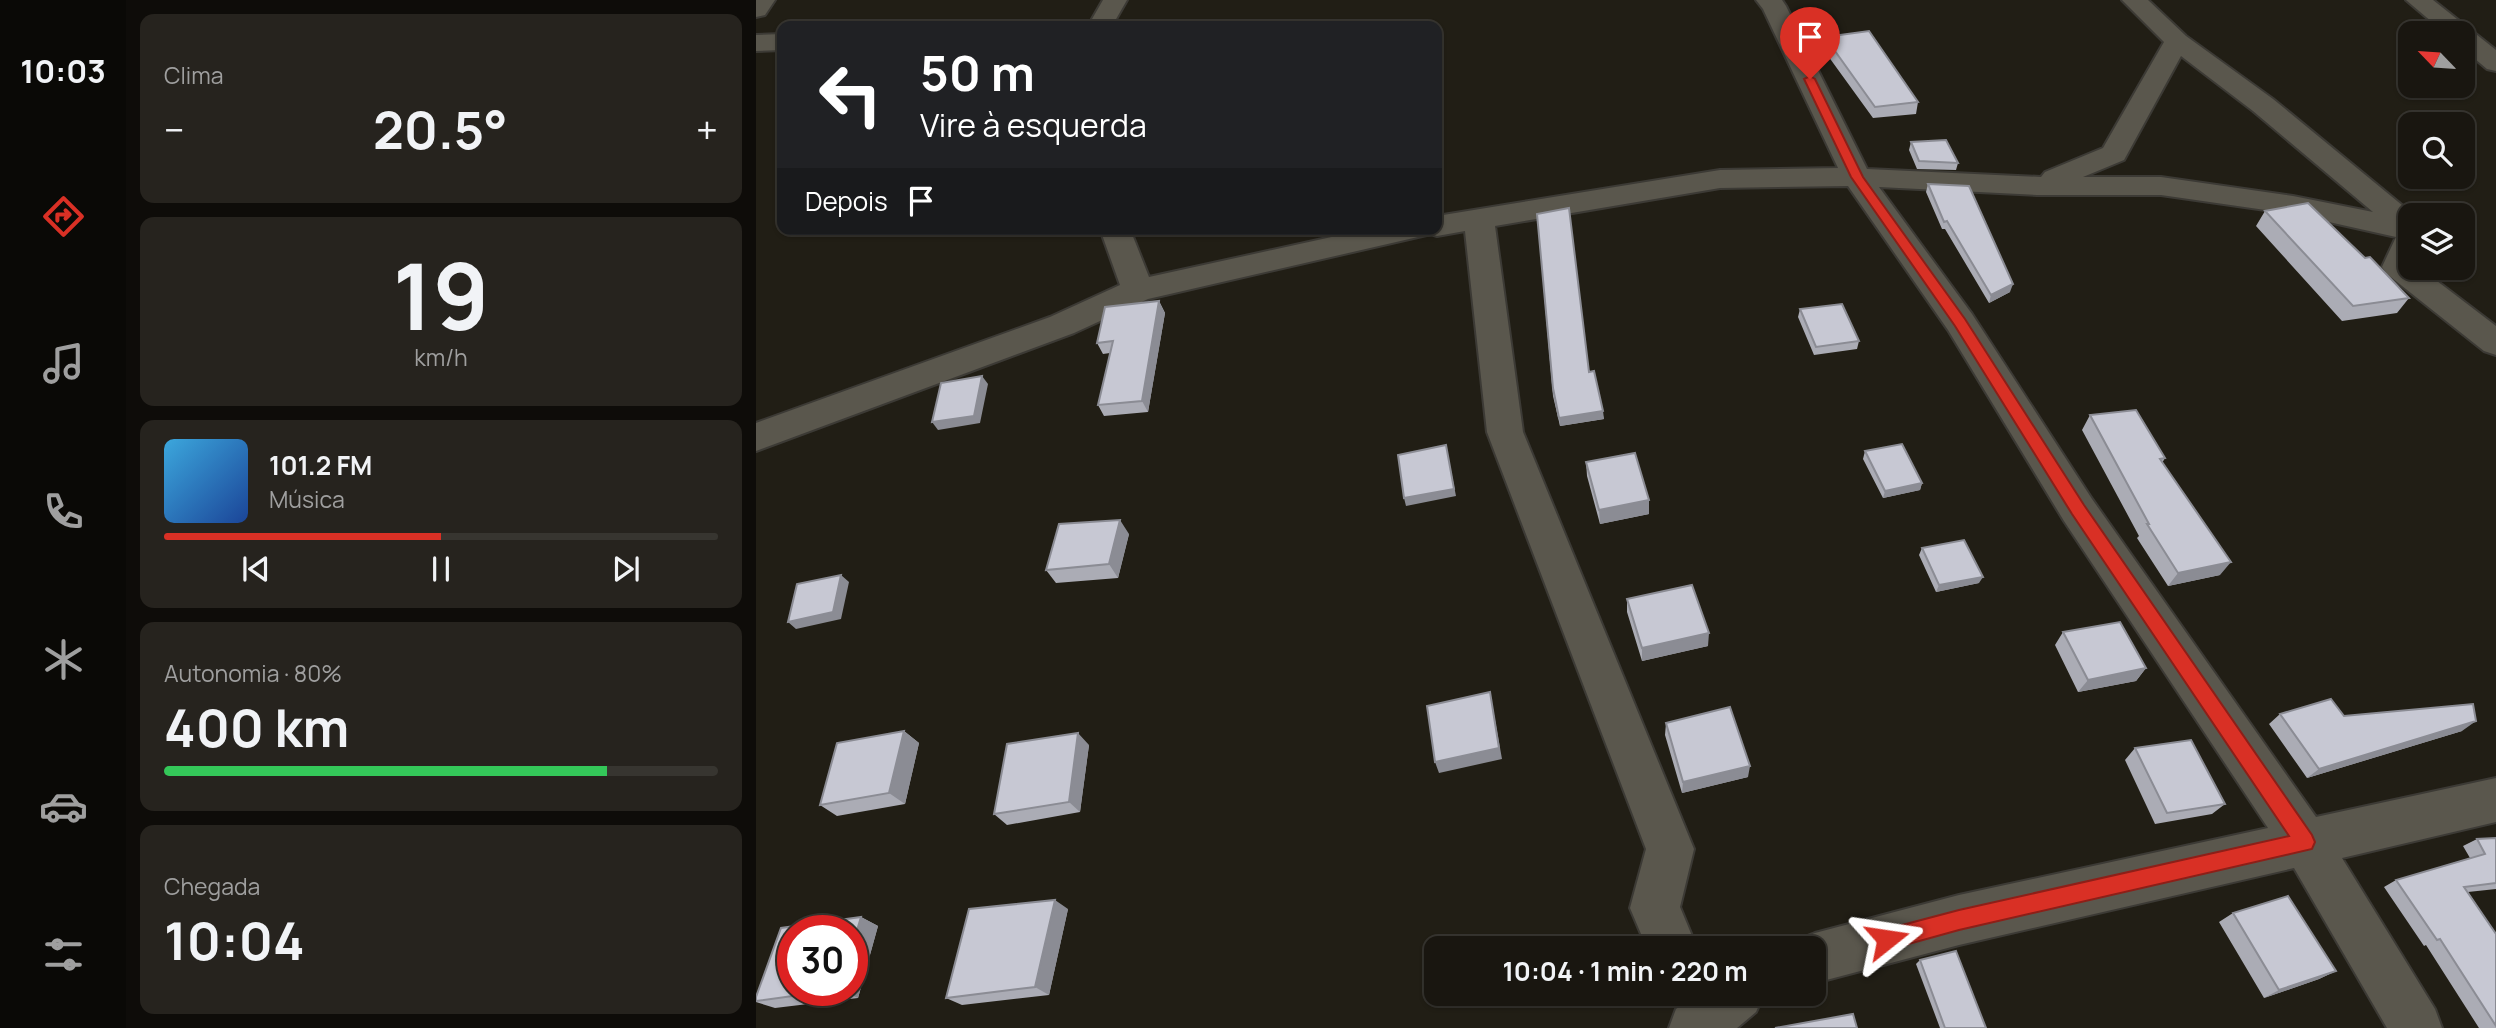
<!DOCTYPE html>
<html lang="pt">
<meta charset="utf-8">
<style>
:root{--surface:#191610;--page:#26231e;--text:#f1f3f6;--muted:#9f9f9f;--line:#373530;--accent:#d93025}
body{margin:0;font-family:Manrope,sans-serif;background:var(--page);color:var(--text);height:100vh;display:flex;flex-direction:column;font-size:26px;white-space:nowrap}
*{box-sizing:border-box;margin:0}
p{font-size:23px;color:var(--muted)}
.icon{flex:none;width:38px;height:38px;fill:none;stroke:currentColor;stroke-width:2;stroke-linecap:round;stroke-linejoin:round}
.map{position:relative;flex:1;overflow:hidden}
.drawer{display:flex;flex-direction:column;gap:14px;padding:14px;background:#0e0c09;width:630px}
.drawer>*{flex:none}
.hud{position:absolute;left:21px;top:21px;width:665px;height:214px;border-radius:14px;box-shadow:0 2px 5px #0004,0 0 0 2px var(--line);background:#202124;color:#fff;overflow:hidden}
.needle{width:46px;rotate:295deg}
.buttons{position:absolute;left:1642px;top:21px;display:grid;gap:14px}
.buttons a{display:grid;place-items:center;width:77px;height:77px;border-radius:14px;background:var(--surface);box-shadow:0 2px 5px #0004,0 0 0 2px var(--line);font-size:35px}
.speed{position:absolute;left:21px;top:915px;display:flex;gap:14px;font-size:35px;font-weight:700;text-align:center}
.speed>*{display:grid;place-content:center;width:91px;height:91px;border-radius:50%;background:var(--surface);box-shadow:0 2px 5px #0004,0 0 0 2px var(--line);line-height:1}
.speed .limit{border:10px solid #d22;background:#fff;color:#111}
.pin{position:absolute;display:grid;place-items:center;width:60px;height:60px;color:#fff;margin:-72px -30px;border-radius:50% 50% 50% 0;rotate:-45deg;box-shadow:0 0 7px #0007}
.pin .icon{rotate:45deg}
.me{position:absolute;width:77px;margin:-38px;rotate:75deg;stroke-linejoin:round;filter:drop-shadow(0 0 5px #0008)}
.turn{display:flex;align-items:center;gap:24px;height:147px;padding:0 28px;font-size:32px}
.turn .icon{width:91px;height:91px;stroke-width:2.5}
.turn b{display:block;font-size:49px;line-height:60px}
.then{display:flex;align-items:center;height:66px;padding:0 28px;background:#0003;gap:14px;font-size:26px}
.big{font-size:52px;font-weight:700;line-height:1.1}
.drawer .tile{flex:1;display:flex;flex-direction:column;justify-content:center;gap:10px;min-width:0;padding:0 24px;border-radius:14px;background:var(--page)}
.drawer .dial{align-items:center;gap:0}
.dial b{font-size:91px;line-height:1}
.song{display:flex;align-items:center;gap:21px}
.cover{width:84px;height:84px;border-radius:10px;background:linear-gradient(135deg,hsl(200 70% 55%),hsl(220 70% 35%))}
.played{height:7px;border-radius:4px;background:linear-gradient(90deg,var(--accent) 50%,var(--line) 50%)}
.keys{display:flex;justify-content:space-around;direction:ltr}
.heat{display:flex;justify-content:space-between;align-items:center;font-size:38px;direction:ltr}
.charge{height:10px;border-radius:5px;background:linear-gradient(90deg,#34c759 80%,var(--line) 0)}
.trip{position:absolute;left:668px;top:936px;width:402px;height:70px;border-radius:14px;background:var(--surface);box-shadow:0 2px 5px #0004,0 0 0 2px var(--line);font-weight:700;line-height:70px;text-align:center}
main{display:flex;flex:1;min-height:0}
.menu{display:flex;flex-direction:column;width:126px;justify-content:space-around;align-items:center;background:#0a0906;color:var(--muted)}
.menu .icon{width:49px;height:49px}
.menu .current{color:var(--accent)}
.menu b{font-size:32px;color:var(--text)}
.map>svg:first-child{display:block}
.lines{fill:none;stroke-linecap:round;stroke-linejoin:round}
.minor-casing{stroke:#3c3a35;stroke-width:4}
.minor{fill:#5a574d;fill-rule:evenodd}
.wall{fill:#abacb5;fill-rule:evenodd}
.shaded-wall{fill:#8b8c94}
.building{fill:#c7c8d3;stroke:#8b8c94;stroke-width:2}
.route{fill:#d93025;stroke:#8d1f18;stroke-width:2}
</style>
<main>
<nav class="menu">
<b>10:03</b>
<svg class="icon current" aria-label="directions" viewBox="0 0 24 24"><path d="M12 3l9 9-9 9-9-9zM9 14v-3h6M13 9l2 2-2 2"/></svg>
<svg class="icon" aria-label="music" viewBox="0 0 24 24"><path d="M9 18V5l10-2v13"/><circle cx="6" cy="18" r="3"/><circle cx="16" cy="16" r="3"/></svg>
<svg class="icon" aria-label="phone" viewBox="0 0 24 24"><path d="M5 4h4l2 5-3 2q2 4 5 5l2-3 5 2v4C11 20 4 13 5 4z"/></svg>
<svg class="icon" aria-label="climate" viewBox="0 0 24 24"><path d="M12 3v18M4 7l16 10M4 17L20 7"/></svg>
<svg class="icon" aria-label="car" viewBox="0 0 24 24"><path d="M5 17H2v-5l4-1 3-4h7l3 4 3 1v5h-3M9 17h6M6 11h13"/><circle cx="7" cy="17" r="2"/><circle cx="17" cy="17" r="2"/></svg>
<svg class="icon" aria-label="filters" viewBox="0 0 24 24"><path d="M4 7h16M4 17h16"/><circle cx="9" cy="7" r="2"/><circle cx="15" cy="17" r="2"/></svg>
</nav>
<section class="drawer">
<div class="tile"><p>Clima</p>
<div class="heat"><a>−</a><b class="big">20.5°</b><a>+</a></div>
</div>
<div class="tile dial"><b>19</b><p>km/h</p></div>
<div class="tile">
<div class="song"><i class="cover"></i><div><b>101.2 FM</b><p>Música</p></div></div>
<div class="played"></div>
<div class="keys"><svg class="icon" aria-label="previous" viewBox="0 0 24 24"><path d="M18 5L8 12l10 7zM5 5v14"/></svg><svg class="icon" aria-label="pause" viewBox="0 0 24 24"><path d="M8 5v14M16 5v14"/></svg><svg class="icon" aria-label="next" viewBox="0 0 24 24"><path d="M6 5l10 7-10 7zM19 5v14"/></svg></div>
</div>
<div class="tile"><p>Autonomia · 80%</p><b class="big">400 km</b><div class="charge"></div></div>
<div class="tile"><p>Chegada</p><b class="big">10:04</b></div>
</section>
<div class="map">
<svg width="1740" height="1028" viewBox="0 0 1740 1028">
<rect width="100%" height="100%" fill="#211e15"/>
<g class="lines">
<defs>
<path id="minor" d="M0 0H19L9 15 0 17Z
M347 0H371L356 26H332Z
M1000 0H1026L1030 6 1111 169 1285 177 1289 172 1347 148 1408 42 1366 0H1392L1430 36 1517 99 1658 215H1654V268H1664L1740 326V355L1728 351 1631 274 1626 267 1640 237 1537 214 1405 195H1281L1123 187 1216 314 1336 499 1560 817 1740 778V822L1586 858 1679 1009 1686 1028H1631L1538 868 1203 945 1059 983V948H1038L1041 940 1059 933 1203 895 1512 828 1308 521 1192 330 1092 186 964 188 739 226 767 432 938 849 924 907 941 948H891L874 908 890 849 731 432 709 231 681 236 675 234 392 299 318 333 0 451V423L294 317 364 285 344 229H374L393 277 612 229H681V216L964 170 1082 168 1007 9ZM1425 56 1497 111 1617 212 1537 196 1405 177H1327L1368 160Z
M1650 0H1677L1740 50V71L1731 69 1706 48V33H1689Z
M26 34V50L0 51V35Z
M940 994H1008L1000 1012 981 1028H913L920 1009Z"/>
</defs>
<use href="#minor" class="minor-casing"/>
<use href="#minor" class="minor"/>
</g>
<path class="wall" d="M1069 37 1162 102 1160 114 1117 118 1067 49Z
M1155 142 1202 163 1200 170 1161 169 1153 150Z
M1172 184 1254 292 1233 303 1189 229H1186L1170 192Z
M1509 211 1609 258 1653 298 1641 313 1586 321 1500 226Z
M781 214 833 372 848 419 804 426 797 396Z
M403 301 409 313 392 412 348 416 342 405 354 353 347 354 341 343Z
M1044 309 1103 341 1101 349 1058 355 1042 317Z
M1334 415 1409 458 1406 463 1464 575 1412 586 1381 538 1383 536 1326 430Z
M1109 451 1166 483 1164 490 1127 498 1107 459Z
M830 462 893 514 844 524 831 476Z
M373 534 362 578 300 583 290 570Z
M1166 548 1223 583 1180 592 1163 555Z
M871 599 952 646 886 661 871 612Z
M1307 632 1390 668 1380 681 1322 692 1299 645Z
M1524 714 1588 716 1706 731 1551 778 1513 724Z
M910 723 992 777 926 793 909 735Z
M148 731 163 743 149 804 81 816 64 805Z
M333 745 324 812 251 825 238 814Z
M1379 748 1469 804 1456 814 1399 824 1369 760Z
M1740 838V889L1712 892 1740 934V1028H1723L1670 945 1668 946 1628 887 1640 880 1714 858 1707 846 1721 839Z
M312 909 293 995 206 1005 190 998Z
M1477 913 1580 971 1563 979 1508 998 1463 922Z
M105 917 122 926 102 998 19 1008 0 1002V997L25 928ZM37 931H96V990H37Z
M1164 960 1229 1028H1184L1160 964Z"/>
<path class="shaded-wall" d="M1257 284 1254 292 1233 303 1235 295Z
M403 301 409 313 392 412 386 401Z
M226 376 232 384 224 423 182 430 176 422Z
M847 411 848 419 804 426 803 418Z
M690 445 700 496 650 506 648 498Z
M1166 483 1164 490 1127 498 1129 491Z
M893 500V514L844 524 843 510Z
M364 520 373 534 362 578 353 564Z
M1475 562 1464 575 1412 586 1422 573Z
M85 575 93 582 85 619 40 629 32 622Z
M1227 577 1223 583 1180 592 1183 585Z
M953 633 952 646 886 661V648Z
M1390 668 1380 681 1322 692 1332 680Z
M734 692 746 759 683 773 679 762Z
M1720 721 1706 731 1551 778 1563 769Z
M148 731 163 743 149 804 133 793Z
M322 733 333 745 324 812 313 802Z
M994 766 992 777 926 793 927 782Z
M299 900 312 909 293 995 279 987Z
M105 917 122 926 102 998 84 990H96V947Z
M1580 971 1563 979 1508 998 1523 990Z"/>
<path class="building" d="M1113 31 1162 102 1119 107 1069 37Z
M1190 140 1202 163 1163 161 1155 142Z
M1172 184 1213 186 1257 284 1235 295 1191 221 1188 222Z
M1552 203 1609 258 1614 257 1653 298 1597 306 1509 211Z
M813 208 833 372 838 371 847 411 803 418 797 388 781 214Z
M403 301 386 401 342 405 357 341 341 343 349 307Z
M1086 304 1103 341 1060 347 1044 309Z
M226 376 218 416 176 422 185 383Z
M1380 410 1409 458 1404 459 1475 562 1422 573 1391 524H1393L1334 415Z
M1146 444 1166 483 1129 491 1109 451Z
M690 445 698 489 648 498 642 455Z
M879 453 893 500 843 510 830 462Z
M364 520 353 564 290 570 303 524Z
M1208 540 1227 577 1183 585 1166 548Z
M85 575 77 612 32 622 41 584Z
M936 585 953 633 886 648 871 599Z
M1364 622 1390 668 1332 680 1307 632Z
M734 692 743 748 679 762 671 706Z
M1575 699 1588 716 1717 704 1720 721 1563 769 1524 714Z
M974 707 994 766 927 782 910 723Z
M148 731 133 793 64 805 81 743Z
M322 733 313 802 238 814 251 744Z
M1435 740 1469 804 1411 813 1379 748Z
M1740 838V883L1708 887 1740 934V1026L1684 939 1681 940 1640 880 1729 854 1721 839Z
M1532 896 1580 971 1523 990 1477 913Z
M299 900 279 987 190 998 213 909Z
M105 917 96 947V931H37V990H80L0 1001V997L25 928Z
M1200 951 1230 1028H1189L1164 960Z
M1097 1014 1101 1028H1019Z"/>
<path class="route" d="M1054 76 1059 79 1107 177 1209 319 1328 505 1556 835 1559 842 1556 849 1203 930 1131 950 1123 947 1120 939 1123 932 1131 929 1203 910 1533 836 1316 514 1199 326 1095 177 1048 79Z"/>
</svg>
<div class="buttons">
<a><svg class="needle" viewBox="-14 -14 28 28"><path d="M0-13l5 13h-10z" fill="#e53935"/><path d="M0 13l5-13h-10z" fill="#9f9f9f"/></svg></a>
<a><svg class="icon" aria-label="search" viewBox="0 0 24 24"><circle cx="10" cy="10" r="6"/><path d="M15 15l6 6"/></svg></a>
<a><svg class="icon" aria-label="layers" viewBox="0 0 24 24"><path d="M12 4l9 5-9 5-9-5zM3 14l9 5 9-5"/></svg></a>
</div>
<div class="speed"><div class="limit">30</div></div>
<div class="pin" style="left:1054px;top:79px;background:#d93025"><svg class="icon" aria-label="arrive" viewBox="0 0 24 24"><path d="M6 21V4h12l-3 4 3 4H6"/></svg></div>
<svg class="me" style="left:1131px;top:939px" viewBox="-20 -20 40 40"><path d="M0-17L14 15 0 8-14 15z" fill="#d93025" stroke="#fff" stroke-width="4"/></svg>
<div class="trip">10:04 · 1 min · 220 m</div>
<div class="hud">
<div class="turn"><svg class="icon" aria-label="left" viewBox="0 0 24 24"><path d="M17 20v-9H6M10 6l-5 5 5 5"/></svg><div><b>50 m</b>Vire à esquerda</div></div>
<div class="then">Depois<svg class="icon" aria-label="arrive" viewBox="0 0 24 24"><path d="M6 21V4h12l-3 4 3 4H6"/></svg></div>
</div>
</div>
</main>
